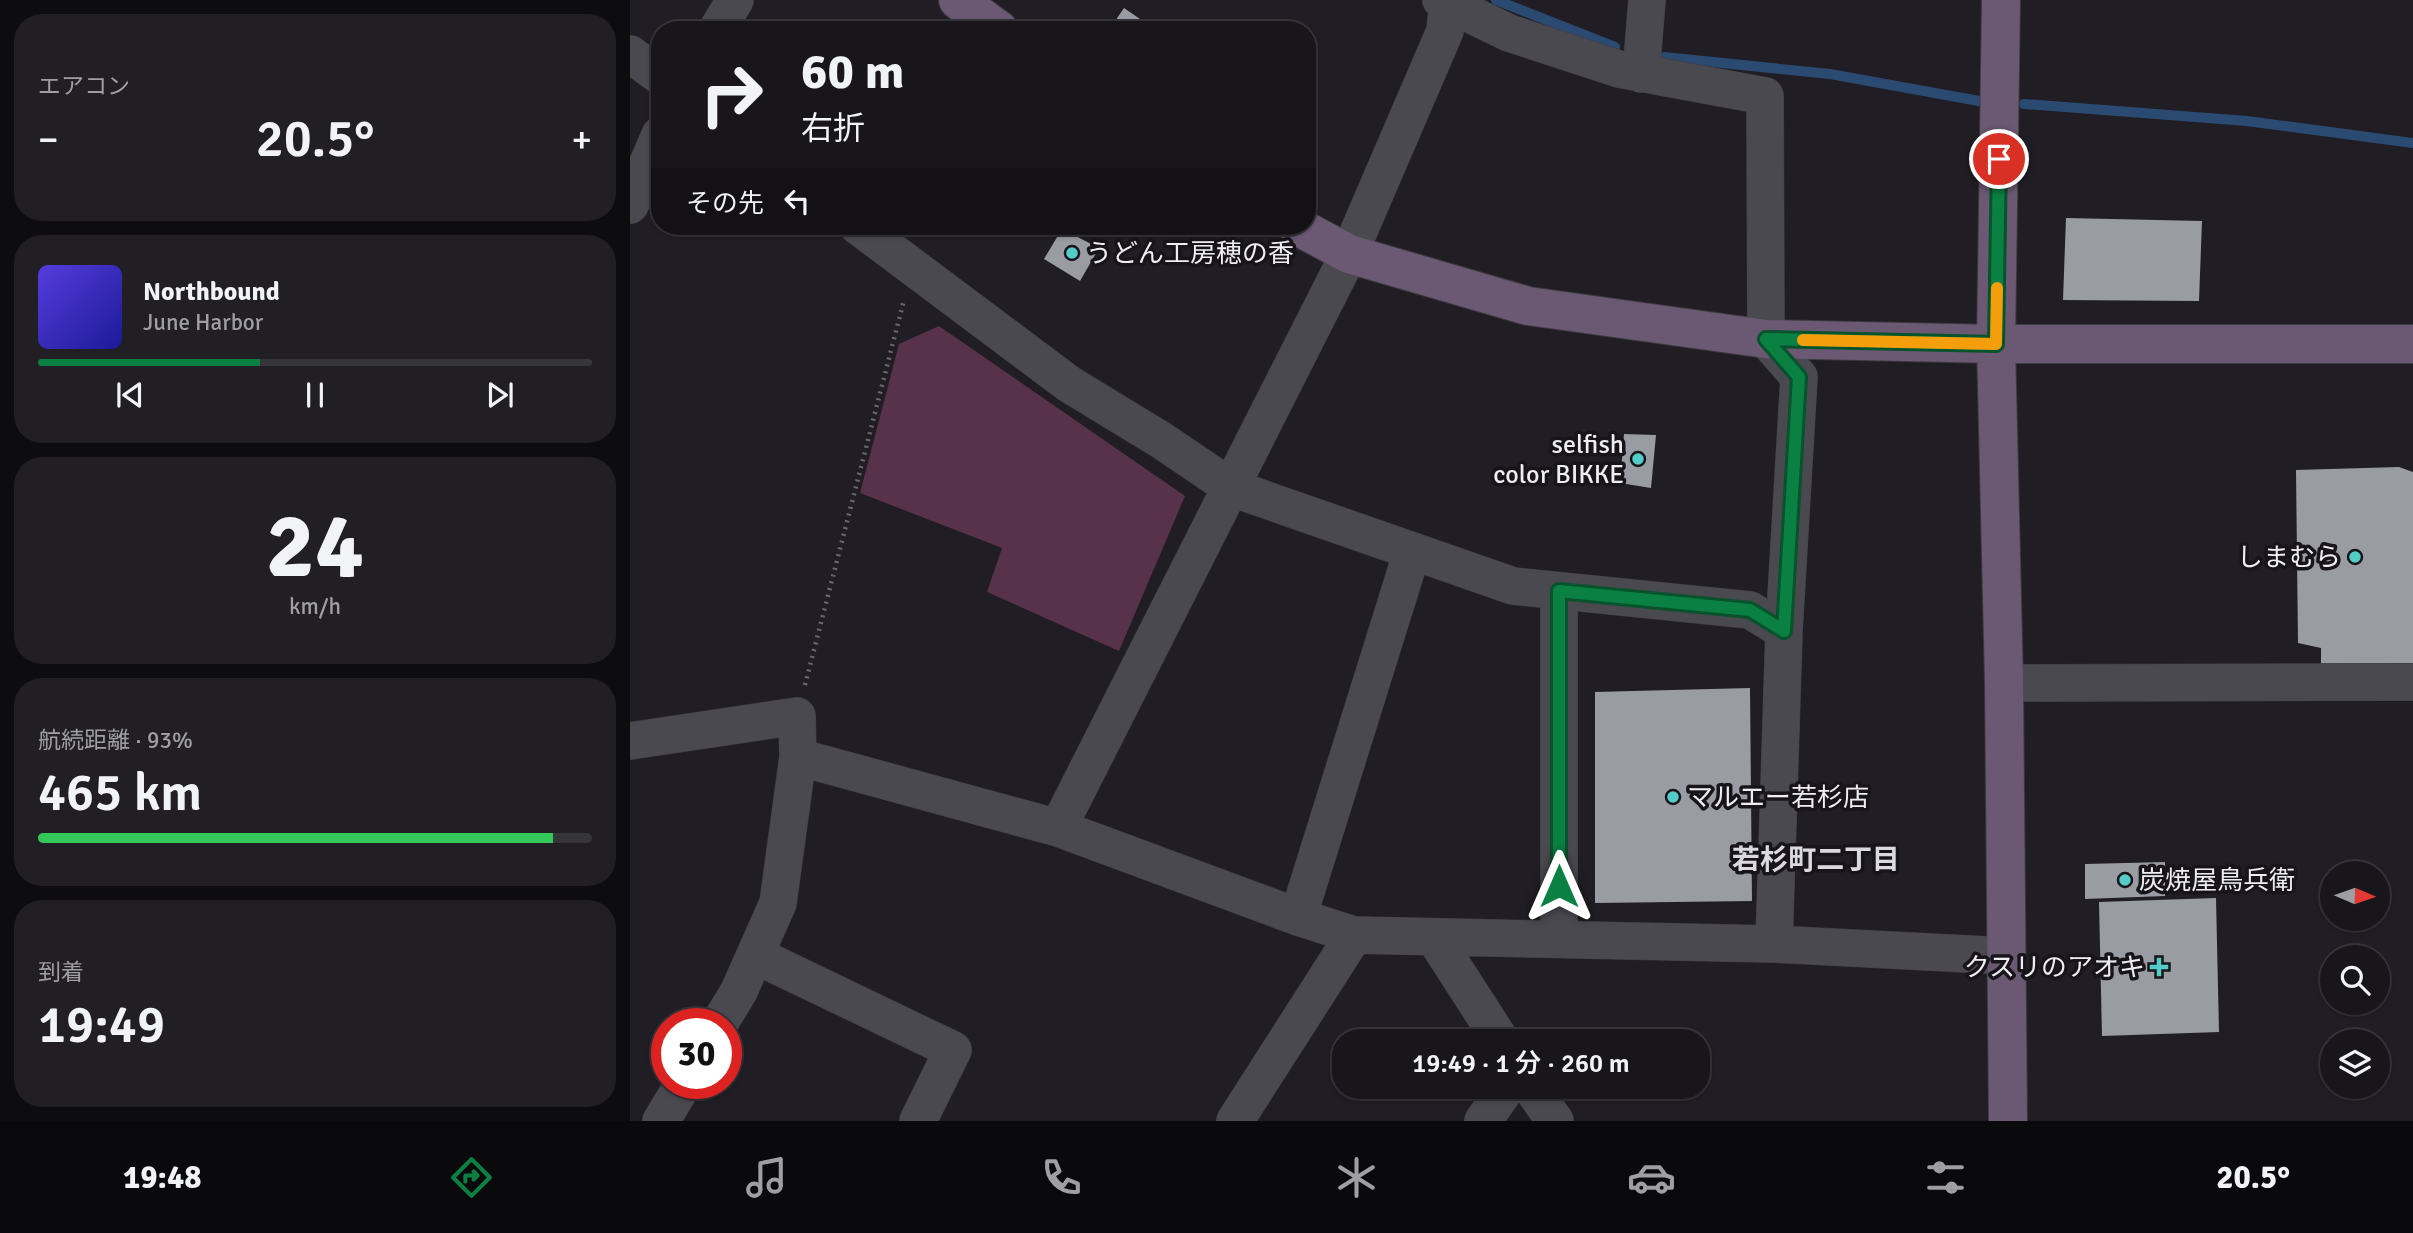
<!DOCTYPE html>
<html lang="ja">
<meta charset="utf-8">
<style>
:root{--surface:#18161b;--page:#211f24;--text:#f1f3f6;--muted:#9f9fa3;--line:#36353a;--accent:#0b8043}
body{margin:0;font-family:Signika,"Noto Sans JP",sans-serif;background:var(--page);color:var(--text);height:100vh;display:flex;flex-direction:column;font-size:26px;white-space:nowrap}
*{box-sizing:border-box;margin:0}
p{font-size:23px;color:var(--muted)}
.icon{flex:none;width:38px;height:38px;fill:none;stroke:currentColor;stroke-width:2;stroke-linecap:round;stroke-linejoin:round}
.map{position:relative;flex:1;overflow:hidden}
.side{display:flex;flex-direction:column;gap:14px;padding:14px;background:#0d0c0f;width:630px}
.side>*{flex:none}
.guide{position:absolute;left:21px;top:21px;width:665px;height:214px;border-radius:28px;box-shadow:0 2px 5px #0004,0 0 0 2px var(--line);background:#18161b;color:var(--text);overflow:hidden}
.needle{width:46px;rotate:92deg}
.buttons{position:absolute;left:1690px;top:861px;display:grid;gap:14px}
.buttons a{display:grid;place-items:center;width:70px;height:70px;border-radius:50%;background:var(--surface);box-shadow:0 2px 5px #0004,0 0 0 2px var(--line);font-size:35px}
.speed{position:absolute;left:21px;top:1008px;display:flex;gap:14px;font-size:35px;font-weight:700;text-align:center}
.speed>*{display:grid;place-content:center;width:91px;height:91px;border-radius:50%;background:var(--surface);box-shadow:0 2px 5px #0004,0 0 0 2px var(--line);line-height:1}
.speed .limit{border:10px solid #d22;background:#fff;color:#111}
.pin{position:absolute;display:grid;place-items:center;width:60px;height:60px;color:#fff;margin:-30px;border:4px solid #fff;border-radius:50%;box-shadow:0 2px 7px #0007}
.me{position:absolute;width:77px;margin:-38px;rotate:0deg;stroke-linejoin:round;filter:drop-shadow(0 0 5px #0008)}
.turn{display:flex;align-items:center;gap:24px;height:147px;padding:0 35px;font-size:32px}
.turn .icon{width:91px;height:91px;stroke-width:2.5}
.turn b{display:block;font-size:49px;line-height:60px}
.then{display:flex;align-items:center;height:66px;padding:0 35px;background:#0003;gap:14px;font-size:26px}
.big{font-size:52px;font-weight:600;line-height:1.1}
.side .card{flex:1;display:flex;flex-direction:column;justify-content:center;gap:10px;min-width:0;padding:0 24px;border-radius:28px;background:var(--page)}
.side .dial{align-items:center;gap:0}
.dial b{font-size:91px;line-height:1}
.song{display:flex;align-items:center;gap:21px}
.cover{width:84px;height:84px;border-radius:10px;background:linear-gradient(135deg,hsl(250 70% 55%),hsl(240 70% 35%))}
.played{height:7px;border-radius:4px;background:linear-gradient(90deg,var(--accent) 40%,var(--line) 40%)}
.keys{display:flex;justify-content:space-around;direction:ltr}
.heat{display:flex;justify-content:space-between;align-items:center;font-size:38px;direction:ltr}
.charge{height:10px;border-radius:5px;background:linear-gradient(90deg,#34c759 93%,var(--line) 0)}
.trip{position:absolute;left:702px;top:1029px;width:378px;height:70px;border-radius:28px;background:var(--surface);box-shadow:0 2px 5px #0004,0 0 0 2px var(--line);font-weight:600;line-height:70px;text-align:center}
.tab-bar{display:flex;height:112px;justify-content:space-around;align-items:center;background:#0a090b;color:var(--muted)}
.tab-bar .icon{width:49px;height:49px}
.tab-bar .current{color:var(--accent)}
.tab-bar b{font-size:32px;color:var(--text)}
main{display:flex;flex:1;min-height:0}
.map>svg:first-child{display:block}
.green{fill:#58314b}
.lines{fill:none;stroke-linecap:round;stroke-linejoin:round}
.stream{stroke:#2b4a72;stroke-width:10}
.building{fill:#9a9ca3}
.street-casing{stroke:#3c3a3f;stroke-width:38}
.secondary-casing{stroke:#3c3a3f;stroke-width:40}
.path{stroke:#6a686e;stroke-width:4.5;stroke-dasharray:2 5;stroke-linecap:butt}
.street{stroke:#4b4950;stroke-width:37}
.secondary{stroke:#6b5873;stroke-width:38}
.route-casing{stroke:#07532c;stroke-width:18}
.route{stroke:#0b8043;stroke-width:12}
.slow{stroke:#f59e0b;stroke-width:12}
.poi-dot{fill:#54cdc8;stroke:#17151a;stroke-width:2.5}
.labels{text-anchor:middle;stroke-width:7;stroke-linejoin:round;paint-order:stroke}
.poi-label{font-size:26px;fill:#eeedf1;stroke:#17151a;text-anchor:start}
.neighbourhood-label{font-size:28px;font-weight:bold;fill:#dbd9e0;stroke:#17151a}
</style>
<main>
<section class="side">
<div class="card"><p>エアコン</p>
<div class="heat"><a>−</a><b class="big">20.5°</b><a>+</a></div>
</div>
<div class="card">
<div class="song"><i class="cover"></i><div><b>Northbound</b><p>June Harbor</p></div></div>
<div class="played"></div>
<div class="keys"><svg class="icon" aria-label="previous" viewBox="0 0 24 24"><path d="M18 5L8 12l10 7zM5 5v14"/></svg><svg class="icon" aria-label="pause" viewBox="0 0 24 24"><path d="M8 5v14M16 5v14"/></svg><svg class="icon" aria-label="next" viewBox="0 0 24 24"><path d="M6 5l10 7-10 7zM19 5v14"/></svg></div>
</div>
<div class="card dial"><b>24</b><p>km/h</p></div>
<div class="card"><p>航続距離 · 93%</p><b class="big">465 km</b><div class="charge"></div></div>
<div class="card"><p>到着</p><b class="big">19:49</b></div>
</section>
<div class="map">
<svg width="1783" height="1121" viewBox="0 0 1783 1121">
<rect width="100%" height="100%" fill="#201e24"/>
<path class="green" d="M309 326 555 496 489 651 357 592 372 548 230 493 269 344Z"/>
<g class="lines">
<path class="stream" d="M866 0 985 47
M1034 57 1200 74 1349 101
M1394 104 1617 121 1783 143"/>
</g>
<path class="building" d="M494 8 526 30H479Z
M1436 218 1572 221 1569 301 1433 300Z
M432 229 469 248 450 281 414 259Z
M994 434 1026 435 1021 488 990 483Z
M1769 467 1783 472V667L1691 671V648L1668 643 1666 470Z
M1120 688 1122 901 965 903V692Z
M1535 862V896L1455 899V864Z
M1586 898 1589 1032 1472 1036 1469 902Z"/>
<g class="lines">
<defs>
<path id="street" d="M87 30 105 0
M0 54 30 76
M1011 74 1017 0
M0 205 30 135
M228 226 439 384 531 440 602 488 883 586 1120 610 1154 631 1169 377 1136 339 1135 96 989 69 879 33 811 0
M929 591V939
M1374 683 1783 682
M0 741 167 716 168 757 148 903 109 991 89 1024
M168 757 428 828 668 917 724 935 1144 944 1377 956
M428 828 719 254 815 31 818 0
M668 917 782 552
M804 937 871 1041
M1144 944 1154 631
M125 955 323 1050 288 1121
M901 1087 925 1121
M31 1121 54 1083
M605 1121 724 935
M853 1121 877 1087"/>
<path id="secondary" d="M328 0 369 30
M1371 0 1366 344 1374 683 1378 1121
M667 226 719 254 898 306 1136 339 1366 344H1783"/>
</defs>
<use href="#street" class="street-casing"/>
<use href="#secondary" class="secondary-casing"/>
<path class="path" d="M175 685 274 300"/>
<use href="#street" class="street"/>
<use href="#secondary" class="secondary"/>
</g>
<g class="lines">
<defs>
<path id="route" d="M929 886V591L1120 610 1154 631 1169 377 1136 339 1366 344 1369 159"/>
</defs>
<use href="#route" class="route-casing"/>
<use href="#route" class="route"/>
<path class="slow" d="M1173 340 1366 344 1367 288"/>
</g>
<g class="poi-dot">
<circle cx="442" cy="253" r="7"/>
<circle cx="1008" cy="459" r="7"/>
<circle cx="1725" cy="557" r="7"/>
<circle cx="1043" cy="797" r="7"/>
<circle cx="1495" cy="880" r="7"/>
<path d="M1525.5 956.5h7v7h7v7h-7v7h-7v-7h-7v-7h7z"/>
</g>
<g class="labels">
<g class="poi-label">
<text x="456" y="262">うどん工房穂の香</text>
<text x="994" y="453" text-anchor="end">selfish<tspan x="994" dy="30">color BIKKE</tspan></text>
<text x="1711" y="566" text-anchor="end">しまむら</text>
<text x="1057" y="806">マルエー若杉店</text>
<text x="1509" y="889">炭焼屋鳥兵衛</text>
<text x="1515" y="976" text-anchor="end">クスリのアオキ</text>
</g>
<g class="neighbourhood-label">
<text x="1186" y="869">若杉町二丁目</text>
</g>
</g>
</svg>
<div class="buttons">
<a><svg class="needle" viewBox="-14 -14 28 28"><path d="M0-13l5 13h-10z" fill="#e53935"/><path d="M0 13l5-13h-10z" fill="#9f9fa3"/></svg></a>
<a><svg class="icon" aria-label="search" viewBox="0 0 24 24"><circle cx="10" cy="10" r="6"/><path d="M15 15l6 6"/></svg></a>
<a><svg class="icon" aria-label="layers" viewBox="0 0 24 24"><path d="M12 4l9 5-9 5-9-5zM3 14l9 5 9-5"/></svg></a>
</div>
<div class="speed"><div class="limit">30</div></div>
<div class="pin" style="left:1369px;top:159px;background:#d93025"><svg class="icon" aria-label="arrive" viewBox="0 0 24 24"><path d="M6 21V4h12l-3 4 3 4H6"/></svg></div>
<svg class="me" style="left:929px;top:886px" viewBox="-20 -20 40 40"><path d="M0-17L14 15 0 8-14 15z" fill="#0b8043" stroke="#fff" stroke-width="4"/></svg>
<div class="trip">19:49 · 1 分 · 260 m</div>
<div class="guide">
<div class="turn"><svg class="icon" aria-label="right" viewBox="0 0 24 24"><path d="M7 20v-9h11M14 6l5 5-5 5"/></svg><div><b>60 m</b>右折</div></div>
<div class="then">その先<svg class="icon" aria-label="left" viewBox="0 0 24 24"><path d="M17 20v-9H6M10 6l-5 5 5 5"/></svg></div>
</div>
</div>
</main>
<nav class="tab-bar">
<b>19:48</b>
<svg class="icon current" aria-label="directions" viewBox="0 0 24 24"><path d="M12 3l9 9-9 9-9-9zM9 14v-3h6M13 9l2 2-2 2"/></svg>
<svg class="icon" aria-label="music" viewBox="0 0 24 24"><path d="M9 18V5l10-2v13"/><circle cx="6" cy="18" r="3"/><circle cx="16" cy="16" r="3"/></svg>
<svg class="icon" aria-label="phone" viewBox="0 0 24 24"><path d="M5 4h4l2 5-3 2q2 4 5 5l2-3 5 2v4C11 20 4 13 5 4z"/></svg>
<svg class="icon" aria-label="climate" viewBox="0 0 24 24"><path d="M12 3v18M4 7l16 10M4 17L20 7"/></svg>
<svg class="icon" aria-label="car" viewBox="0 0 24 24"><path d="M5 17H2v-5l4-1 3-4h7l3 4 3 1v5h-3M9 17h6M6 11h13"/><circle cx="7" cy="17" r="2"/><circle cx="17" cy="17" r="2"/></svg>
<svg class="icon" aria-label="filters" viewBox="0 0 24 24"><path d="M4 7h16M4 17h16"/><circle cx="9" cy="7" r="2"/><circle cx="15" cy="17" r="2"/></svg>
<b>20.5°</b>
</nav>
